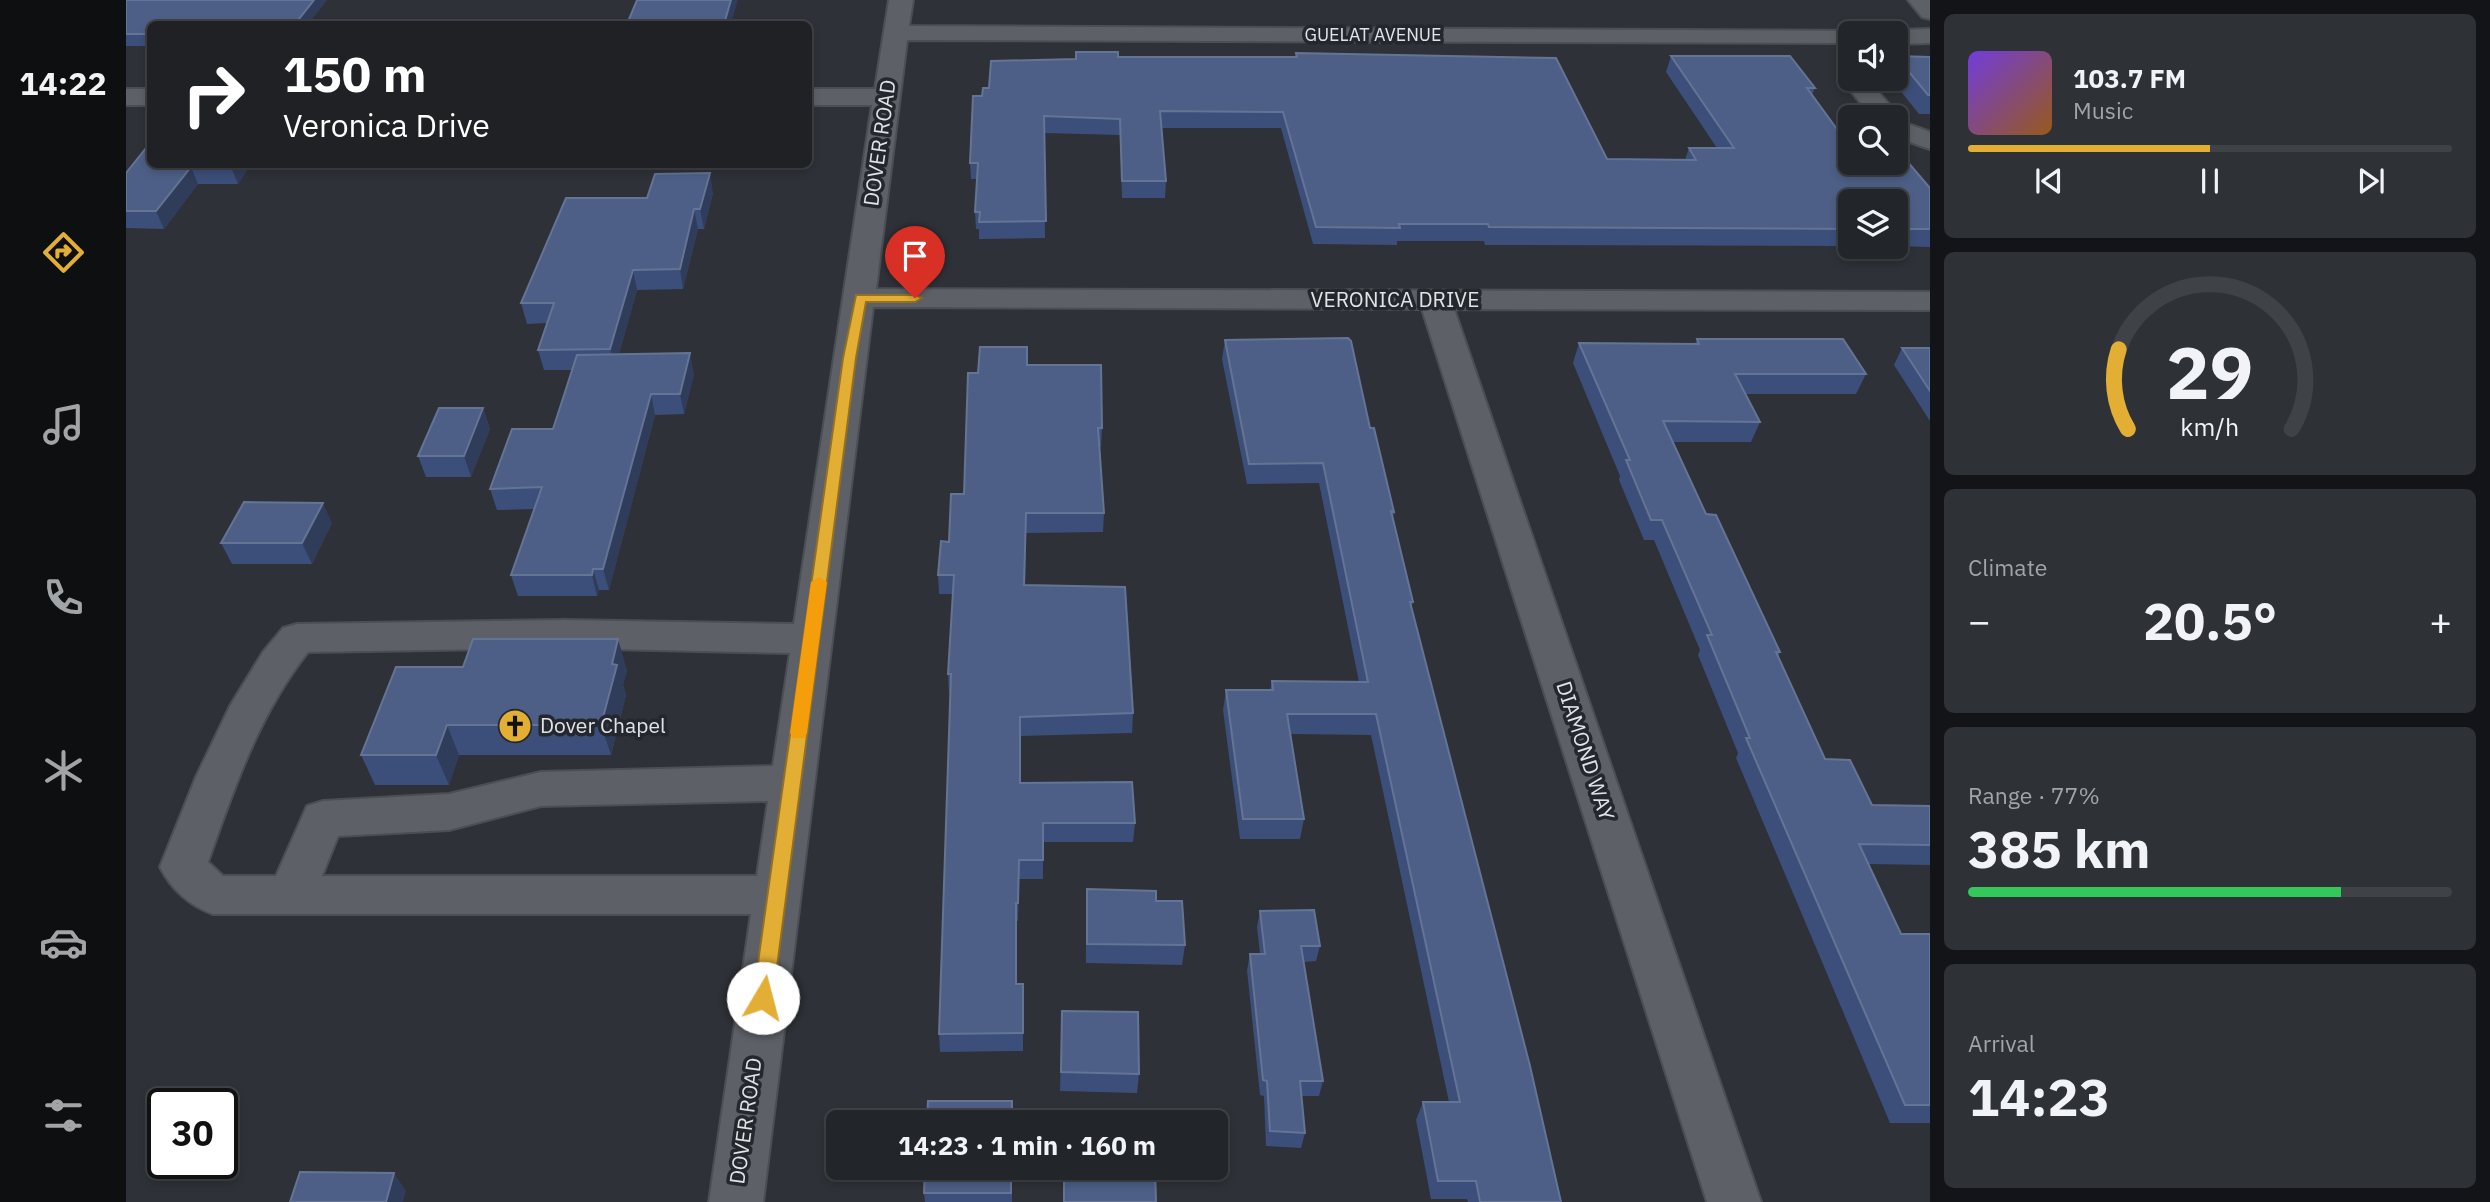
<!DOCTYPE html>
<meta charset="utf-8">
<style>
:root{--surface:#222529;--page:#2e3135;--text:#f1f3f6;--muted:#a2a5a8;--line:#3f4246;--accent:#e3ae34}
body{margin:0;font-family:"IBM Plex Sans",sans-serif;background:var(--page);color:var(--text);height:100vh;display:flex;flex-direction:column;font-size:26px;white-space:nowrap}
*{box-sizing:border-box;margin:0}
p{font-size:23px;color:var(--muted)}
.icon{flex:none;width:38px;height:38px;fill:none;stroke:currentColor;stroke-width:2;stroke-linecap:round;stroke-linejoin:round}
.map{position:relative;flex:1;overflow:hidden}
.sheet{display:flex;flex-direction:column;gap:14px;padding:14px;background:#131417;width:560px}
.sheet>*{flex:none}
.banner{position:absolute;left:21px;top:21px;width:665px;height:147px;border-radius:10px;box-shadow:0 4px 10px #0003,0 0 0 2px var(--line);background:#202124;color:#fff;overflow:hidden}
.fabs{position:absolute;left:1712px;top:21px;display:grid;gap:14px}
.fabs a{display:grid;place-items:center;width:70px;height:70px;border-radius:10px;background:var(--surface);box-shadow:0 4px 10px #0003,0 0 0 2px var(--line);font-size:35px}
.speed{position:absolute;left:21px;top:1088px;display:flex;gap:14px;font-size:35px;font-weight:700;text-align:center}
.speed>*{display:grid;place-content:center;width:91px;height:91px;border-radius:50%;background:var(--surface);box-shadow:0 4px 10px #0003,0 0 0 2px var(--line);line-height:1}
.speed .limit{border:4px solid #111;border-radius:10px;background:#fff;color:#111}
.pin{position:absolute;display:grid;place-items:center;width:60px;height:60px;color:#fff;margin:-72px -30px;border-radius:50% 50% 50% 0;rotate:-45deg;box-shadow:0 0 7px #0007}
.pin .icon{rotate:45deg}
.me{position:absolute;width:77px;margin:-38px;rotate:8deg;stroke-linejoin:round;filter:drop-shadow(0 0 5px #0008)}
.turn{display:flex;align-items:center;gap:24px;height:147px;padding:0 21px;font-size:32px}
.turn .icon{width:91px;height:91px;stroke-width:2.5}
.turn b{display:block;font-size:49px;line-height:60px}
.big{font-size:52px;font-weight:700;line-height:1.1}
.sheet .widget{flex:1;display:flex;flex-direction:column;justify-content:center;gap:10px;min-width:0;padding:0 24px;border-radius:10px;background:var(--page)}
.sheet .dial{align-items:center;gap:0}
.dial svg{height:182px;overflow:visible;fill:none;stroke:var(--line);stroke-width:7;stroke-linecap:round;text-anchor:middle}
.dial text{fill:var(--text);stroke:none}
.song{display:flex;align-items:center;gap:21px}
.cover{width:84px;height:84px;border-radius:10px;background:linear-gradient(135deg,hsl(260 70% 55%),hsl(30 70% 35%))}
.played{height:7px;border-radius:4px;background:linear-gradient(90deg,var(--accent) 50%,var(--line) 50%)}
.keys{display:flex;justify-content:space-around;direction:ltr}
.heat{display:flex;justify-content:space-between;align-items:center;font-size:38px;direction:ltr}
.charge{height:10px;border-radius:5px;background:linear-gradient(90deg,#34c759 77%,var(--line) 0)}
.trip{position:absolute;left:700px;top:1110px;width:402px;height:70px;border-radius:10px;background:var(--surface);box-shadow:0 4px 10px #0003,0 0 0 2px var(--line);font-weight:700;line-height:70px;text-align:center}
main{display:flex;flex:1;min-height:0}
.tab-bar{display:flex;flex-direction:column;width:126px;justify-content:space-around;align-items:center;background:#0e0f10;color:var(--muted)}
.tab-bar .icon{width:49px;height:49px}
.tab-bar .selected{color:var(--accent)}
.tab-bar b{font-size:32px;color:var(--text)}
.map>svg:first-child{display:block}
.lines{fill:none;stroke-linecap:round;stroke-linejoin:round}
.minor-casing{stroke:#4b4e52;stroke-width:4}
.minor{fill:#5d6066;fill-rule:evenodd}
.wall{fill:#3b4f7a}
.shaded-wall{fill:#2f3c5a}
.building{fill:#4d5f86;stroke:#647495;stroke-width:2}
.route{fill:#e3ae34;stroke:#947122;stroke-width:2}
.slow{fill:#f59e0b}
.labels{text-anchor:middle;stroke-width:7;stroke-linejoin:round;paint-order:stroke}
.far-street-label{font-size:18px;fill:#e1e3e7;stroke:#24272d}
.street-label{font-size:21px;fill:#e1e3e7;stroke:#24272d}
.poi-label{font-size:21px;fill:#e1e3e7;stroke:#24272d;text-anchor:start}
</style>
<main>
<nav class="tab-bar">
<b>14:22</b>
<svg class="icon selected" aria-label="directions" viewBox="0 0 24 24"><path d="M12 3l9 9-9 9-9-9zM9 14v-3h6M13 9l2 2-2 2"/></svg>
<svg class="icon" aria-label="music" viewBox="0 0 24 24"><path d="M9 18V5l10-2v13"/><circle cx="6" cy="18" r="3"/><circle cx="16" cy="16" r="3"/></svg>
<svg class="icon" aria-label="phone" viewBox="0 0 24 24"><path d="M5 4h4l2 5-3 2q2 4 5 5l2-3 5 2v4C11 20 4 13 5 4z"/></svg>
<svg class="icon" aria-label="climate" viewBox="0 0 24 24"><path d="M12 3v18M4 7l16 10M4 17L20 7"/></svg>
<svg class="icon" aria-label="car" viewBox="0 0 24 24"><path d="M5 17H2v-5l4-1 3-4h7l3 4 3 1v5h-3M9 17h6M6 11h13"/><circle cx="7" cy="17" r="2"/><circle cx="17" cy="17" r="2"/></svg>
<svg class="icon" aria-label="filters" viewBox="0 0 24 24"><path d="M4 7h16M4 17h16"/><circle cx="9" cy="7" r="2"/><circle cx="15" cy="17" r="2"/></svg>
</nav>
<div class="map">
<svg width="1804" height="1202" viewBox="0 0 1804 1202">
<rect width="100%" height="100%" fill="#2e3137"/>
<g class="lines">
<defs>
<path id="minor" d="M763 0H787L783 26 1733 31 1734 33H1724V43L781 40 750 289 1804 292V310L1328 309 1635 1202H1581L1296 309 747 307 637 1202H583L625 914H87C64 906 45 889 34 867L70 777 104 706 137 652 157 628 171 624 439 620 668 624 746 105H682V89H749ZM439 648 664 653 647 766 415 772 323 794 197 801 181 806 150 876H97L82 862C108 788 133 714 182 652ZM642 801 631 876H196L212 836 323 830 415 806Z
M1782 0H1804V19L1796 17Z
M1804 29V43L1769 44V33H1759L1769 30Z
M1724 72V79H1741L1769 111 1773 117 1771 120 1804 132V149L1769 137V117H1746L1715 79Z
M0 89H24V105H0Z"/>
</defs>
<use href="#minor" class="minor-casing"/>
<use href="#minor" class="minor"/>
</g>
<path class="wall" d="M0 0H201L182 24H24V46H0Z
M1170 53 1481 159 1559 160 1563 148H1591L1540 72 1545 56 1689 88 1686 95 1724 163 1804 188V247L1769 246V201H1724V246L1359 245 1358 241H1271V245L1187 244 1155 128H1036L1040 181 1039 198H996L994 135 918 133 919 238 853 239V229H850L849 212 851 179H845L844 163 856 96 863 88 992 57H1169Z
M1770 56 1804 57V114H1793L1765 79H1769Z
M24 143 125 164 112 184H72L38 229 0 228V173Z
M587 193 578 229H572L557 289 511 290 493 354 568 374 558 414 529 415 483 590H473L471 596H392L385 575 408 509 371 510 364 489 427 429 446 370H418L412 350 421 323 401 324 395 303 521 198Z
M1571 339 1740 374 1730 394H1619L1634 422 1625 442H1546L1580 514 1654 652 1652 656 1699 759 1746 805 1804 806V865L1742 864 1775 934H1804V1123H1764L1610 758 1612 753 1572 655 1574 650 1528 540H1518L1493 480 1494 476 1447 363 1453 343 1569 344Z
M1099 340 1244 428 1268 512 1267 518 1287 602 1285 609 1435 1202H1342L1341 1199H1305L1290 1120 1297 1102H1323L1245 735 1165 734 1178 819 1174 839H1114L1097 710 1100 690H1144L1146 681 1233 682 1193 483 1121 484 1096 359Z
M1776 348H1804V421L1768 365Z
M901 365 976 428 975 447H974L978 513 977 532 900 533 899 585 1007 713 1006 733 894 736V783L1009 823 1007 842H917V879H893L892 921H890V984H897V1051L814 1052 813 1034 824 693H823L822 674 827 594H813L812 575 838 494 852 373Z
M357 408 364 429 345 477H300L292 456Z
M206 523 186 564H106L95 543Z
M270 667 501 670 497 685 500 695 485 755H333L323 785H249L235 755Z
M961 889 1030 901 1059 945 1056 965 960 963V909Z
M1134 911 1194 946 1190 961 1177 962 1197 1081 1193 1096H1175L1179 1133 1175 1148 1140 1146 1138 1096 1134 1095 1121 970 1124 954H1134L1131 927Z
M936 1011 1013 1074 1011 1093 934 1091Z
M886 1167V1202H799L798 1193Z"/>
<path class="shaded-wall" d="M188 0H201L182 24H169Z
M605 0H612L605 24H598Z
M106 164H125L112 184 105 167Z
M65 167 72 184 38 229 30 211Z
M584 173 587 193 578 229 574 209Z
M568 209 572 229 557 289 554 269Z
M507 270 511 290 489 369 484 349Z
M564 353 568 374 558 414 554 394Z
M525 394 529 415 483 590 477 569Z
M357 408 364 429 345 477 338 456Z
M197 503 206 523 186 564 176 543Z
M467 569 473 590 471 596 466 575Z
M492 639 501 670 497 685 500 695 485 755 475 725 486 664Z
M321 725 333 755 323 785 310 755Z
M268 1173 280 1191 277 1202H260Z"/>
<path class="building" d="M0 0H188L169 24H24V34H0Z
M511 0H605L598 24H501Z
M950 52H992V57H1171L1170 53 1430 58 1481 159 1570 160 1563 148H1608L1545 56H1664L1689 88H1681L1724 147V163H1769V154H1775L1804 188V229H1769V201H1724V229L1363 227 1362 224H1273L1274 228 1190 227 1157 112 1034 111 1040 181H996L994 119 918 116 920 221 853 222 854 212H849L852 163H844L847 96H856L857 88H863L865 61 950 59Z
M1770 56 1804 57V95H1802Z
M24 143V164H106L105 167H65L30 211H0V173Z
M584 173 574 209H568L554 269 507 270 484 349 412 350 428 303H395L440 198H521L529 174Z
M1222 338 1225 341 1244 428H1248L1268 512 1265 511 1287 602H1284L1404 1066 1435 1202H1354L1350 1181H1312L1297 1102H1334L1250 714H1161L1178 819H1117L1100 690H1147L1146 681 1242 682 1197 463 1123 464 1099 340Z
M1571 339H1717L1740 374H1609L1634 422 1537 421 1580 514 1590 515 1654 652H1650L1699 759 1724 760 1746 805 1804 806V845L1733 844 1775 934H1804V1105H1779L1620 738H1624L1581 635H1586L1536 520H1525L1500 460H1504L1453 343 1573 344Z
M854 347H901V365H975L976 428H972L978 513H900L898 585 999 587 1007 713 894 717V783L1006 782 1009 823H917V860H893L892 903H890V984H897V1033L813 1034 825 674H822L828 575H812L815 541 823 542 825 494H838L842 373H852Z
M1776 348H1804V391Z
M564 353 554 394H525L477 569H467L466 575H385L416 487 364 489 386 429H427L451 355Z
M313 408H357L338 456H292Z
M118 502 197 503 176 543H95Z
M347 639H492L486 664 491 665 475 725H321L310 755H235L270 667H337Z
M961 889 1030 891V901H1056L1059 945 961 944Z
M1188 910 1194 946H1175L1197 1081H1174L1179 1133 1144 1131 1141 1081 1137 1080 1124 954H1139L1134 911Z
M936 1011 1012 1012 1013 1074 935 1072Z
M802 1101H886V1122H801Z
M799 1167H885V1193H798Z
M938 1167H1029L1030 1202H938Z
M174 1172 268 1173 260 1202H164Z"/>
<path class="route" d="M730 295H789L796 298 789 302H740L730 358 647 998 644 1004 637 1006 630 1004 627 998 717 358Z"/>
<path class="slow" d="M693 577 701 582 681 733 679 738H667L664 733 685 582Z"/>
<defs>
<symbol id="church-disc" viewBox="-11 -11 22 22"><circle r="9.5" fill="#e3ae34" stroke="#24272d"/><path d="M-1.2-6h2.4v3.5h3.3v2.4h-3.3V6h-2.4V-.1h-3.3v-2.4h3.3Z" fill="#111"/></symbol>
</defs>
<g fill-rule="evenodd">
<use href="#church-disc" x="370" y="707" width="38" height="38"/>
</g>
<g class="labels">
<g class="far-street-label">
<text x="1247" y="41">GUELAT AVENUE</text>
</g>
<g class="street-label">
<text transform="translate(754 143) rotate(-82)" y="7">DOVER ROAD</text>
<text x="1269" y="307">VERONICA DRIVE</text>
<text transform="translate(1459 751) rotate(72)" y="7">DIAMOND WAY</text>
<text transform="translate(620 1121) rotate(-82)" y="7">DOVER ROAD</text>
</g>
<g class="poi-label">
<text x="414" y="733">Dover Chapel</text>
</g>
</g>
</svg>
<div class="fabs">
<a><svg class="icon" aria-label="sound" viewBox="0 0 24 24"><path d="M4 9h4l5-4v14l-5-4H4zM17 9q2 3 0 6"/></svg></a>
<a><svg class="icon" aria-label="search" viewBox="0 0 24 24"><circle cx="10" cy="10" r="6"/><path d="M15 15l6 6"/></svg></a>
<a><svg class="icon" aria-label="layers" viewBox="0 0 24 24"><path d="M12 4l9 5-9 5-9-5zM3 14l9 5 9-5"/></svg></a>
</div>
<div class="speed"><div class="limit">30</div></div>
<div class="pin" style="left:789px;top:298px;background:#d93025"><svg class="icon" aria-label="arrive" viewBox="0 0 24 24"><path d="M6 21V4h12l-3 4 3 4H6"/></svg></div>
<svg class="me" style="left:637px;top:998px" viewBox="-20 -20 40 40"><circle r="19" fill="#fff"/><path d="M0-13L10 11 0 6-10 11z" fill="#e3ae34"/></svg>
<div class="trip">14:23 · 1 min · 160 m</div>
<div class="banner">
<div class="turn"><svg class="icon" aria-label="right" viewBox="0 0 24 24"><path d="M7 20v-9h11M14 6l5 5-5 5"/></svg><div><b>150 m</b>Veronica Drive</div></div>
</div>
</div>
<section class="sheet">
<div class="widget">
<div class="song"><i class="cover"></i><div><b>103.7 FM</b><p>Music</p></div></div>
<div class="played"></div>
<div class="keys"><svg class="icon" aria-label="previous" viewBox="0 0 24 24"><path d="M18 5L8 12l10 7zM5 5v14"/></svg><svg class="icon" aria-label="pause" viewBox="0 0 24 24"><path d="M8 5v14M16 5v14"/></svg><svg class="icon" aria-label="next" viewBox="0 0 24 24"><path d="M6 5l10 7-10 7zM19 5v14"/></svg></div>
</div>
<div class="widget dial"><svg viewBox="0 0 100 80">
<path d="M14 69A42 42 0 1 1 86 69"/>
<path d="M14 69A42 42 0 0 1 10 34" stroke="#e3ae34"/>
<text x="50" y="56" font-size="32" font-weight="700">29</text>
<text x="50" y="72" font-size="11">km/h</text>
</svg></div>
<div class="widget"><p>Climate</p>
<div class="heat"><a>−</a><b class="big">20.5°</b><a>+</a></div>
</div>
<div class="widget"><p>Range · 77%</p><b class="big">385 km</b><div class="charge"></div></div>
<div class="widget"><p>Arrival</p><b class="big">14:23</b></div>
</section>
</main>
